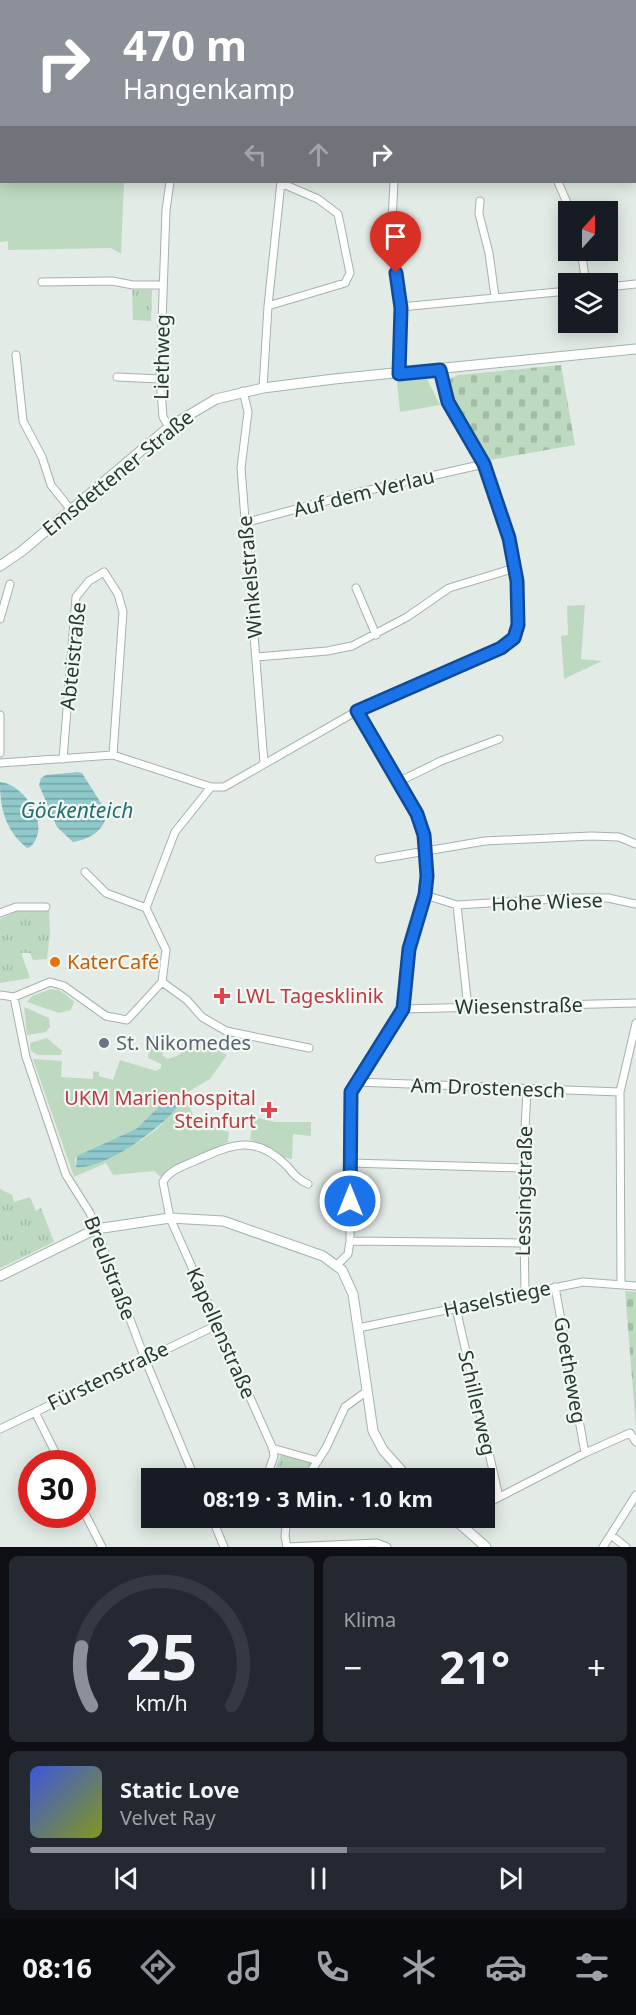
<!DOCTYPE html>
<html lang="de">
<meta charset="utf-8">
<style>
:root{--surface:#171b24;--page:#242831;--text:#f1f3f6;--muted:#9ea1a6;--line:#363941;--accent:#8c9099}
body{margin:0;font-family:"Noto Sans",sans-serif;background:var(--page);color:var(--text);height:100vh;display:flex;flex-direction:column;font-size:22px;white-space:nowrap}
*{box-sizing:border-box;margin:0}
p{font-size:20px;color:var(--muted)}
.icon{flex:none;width:33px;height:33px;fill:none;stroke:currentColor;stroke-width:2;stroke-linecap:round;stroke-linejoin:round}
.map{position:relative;height:1547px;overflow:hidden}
.drawer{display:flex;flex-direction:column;gap:9px;padding:9px;background:#0d0f14;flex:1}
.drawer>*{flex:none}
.top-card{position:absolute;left:0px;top:0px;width:636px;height:183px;box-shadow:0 3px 15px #0003;background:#8c9099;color:#fff;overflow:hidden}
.needle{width:39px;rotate:21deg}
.buttons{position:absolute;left:558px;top:201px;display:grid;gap:12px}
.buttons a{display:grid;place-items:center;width:60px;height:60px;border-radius:0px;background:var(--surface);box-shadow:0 3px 15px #0003;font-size:30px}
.speed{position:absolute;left:18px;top:1450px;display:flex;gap:12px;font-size:30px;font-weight:700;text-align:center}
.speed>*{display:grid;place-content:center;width:78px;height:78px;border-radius:50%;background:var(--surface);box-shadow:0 3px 15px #0003;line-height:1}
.speed .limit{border:9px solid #d22;background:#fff;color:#111}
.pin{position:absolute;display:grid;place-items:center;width:51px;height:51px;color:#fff;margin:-62px -26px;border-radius:50% 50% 50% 0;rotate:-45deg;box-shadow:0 0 6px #0007}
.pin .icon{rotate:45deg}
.me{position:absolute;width:66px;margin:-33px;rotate:0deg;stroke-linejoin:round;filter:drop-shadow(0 0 4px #0008)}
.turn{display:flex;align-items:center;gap:21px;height:126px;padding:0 24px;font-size:27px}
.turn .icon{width:78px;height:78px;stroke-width:2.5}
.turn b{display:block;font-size:42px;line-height:51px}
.lanes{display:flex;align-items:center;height:57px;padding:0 24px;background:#0003;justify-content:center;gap:30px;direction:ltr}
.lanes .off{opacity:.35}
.big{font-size:45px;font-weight:700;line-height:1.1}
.drawer .tile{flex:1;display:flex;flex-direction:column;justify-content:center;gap:9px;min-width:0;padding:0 21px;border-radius:9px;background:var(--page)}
.drawer .dial{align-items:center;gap:0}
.dial svg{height:156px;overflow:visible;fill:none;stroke:var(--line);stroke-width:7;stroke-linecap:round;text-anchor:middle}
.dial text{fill:var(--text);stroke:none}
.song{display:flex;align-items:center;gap:18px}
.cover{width:72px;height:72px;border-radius:9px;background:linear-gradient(135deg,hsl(230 70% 55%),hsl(70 70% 35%))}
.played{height:6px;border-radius:3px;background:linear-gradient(90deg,var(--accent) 55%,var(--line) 55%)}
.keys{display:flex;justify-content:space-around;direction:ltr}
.heat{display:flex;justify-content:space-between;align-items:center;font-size:33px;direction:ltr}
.drawer .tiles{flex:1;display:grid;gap:9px;grid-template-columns:1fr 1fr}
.tile:last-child{grid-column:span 2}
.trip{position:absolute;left:141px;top:1468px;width:354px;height:60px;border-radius:0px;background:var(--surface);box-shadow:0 3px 15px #0003;font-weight:700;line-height:60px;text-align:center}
.tab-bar{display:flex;height:96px;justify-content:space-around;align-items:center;background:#090b0e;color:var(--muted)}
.tab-bar .icon{width:42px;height:42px}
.tab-bar .active{color:var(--accent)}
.tab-bar b{font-size:27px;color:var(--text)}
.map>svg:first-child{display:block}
.green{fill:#bddac1;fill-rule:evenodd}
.forest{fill:url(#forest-firs)}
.cemetery{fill:url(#cemetery-stones)}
.park{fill:url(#park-tufts)}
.water{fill:url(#water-rules)}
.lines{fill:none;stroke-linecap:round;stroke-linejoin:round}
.street-casing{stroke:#a5b2ac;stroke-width:9}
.secondary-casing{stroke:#a2b5ac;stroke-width:11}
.street{stroke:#fff;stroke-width:7}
.secondary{stroke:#fff;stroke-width:9}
.route-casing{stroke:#114b97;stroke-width:15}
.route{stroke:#1a73e8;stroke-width:10}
.food-dot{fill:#e8710a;stroke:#f2f8f4;stroke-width:2}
.health-dot{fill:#e0444e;stroke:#f2f8f4;stroke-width:2}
.worship-dot{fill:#6b7280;stroke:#f2f8f4;stroke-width:2}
.labels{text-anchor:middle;stroke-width:4.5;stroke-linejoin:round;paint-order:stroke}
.street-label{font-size:20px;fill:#243a31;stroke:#f2f8f4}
.food-label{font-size:20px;fill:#c56008;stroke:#f2f8f4;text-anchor:start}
.health-label{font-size:20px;fill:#be3a42;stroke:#f2f8f4;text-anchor:start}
.worship-label{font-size:20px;fill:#5b616d;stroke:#f2f8f4;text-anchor:start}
.water-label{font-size:21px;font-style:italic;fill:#246e70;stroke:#f2f8f4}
</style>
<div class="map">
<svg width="636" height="1547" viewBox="0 0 636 1547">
<defs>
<pattern id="forest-firs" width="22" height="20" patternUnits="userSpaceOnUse" patternTransform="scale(1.5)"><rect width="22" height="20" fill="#bddac1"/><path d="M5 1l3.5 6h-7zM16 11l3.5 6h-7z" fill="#a2bca6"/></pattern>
<pattern id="cemetery-stones" width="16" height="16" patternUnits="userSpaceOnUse" patternTransform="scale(1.5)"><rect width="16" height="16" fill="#bddac1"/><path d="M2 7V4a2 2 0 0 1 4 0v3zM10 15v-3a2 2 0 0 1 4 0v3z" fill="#a2bca6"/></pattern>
<pattern id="park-tufts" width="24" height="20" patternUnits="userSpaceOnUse" patternTransform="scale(1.5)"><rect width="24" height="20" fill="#bddac1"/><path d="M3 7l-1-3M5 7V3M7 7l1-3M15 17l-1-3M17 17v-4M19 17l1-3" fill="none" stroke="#a2bca6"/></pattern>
<pattern id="water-rules" width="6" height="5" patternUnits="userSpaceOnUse" patternTransform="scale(1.5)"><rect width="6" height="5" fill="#90c9cb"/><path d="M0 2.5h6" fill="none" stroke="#75a4a5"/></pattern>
</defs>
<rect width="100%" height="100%" fill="#e2ebe6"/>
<path class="green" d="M0 81 2 182H124L121 254 111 248 8 250V241L0 242Z
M427 379 440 405 400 412 397 382Z
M585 605 581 659 602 661 564 679 561 636 568 635 567 606Z
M51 989 59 990 74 1001 71 1010 59 1013 27 1002 32 996Z
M24 1007 49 1018 50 1027 46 1032 27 1035Z
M155 1034 167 1039 164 1045 170 1048 169 1051 164 1050 162 1055 168 1059 179 1055 191 1038 227 1055 210 1079 181 1096 187 1101 195 1119 229 1132 228 1142 176 1166 161 1177 154 1171 113 1175 106 1163 74 1177 33 1059 62 1061 61 1077 93 1079V1071L99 1072V1076L113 1080 120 1060 156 1071 161 1068V1064L148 1058 151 1039ZM168 1098 176 1101C168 1135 108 1159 76 1167L75 1158 136 1129Z
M47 1038 62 1051 61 1055H38L31 1051 30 1043Z
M254 1117 275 1122H311V1136L293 1134 292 1159 283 1157 250 1139Z"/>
<path class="forest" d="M0 0H243L245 1 2 2 1 81Z"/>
<path class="cemetery" d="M561 365 575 445 490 460C480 442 448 399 450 379L458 375Z
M625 1291 636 1292V1428Z"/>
<path class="park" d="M132 290H152L151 321 133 320Z
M15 909H49L50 933 47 959 33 960 30 953H21L30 978 0 983V919L15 912Z
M0 1189 12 1195 14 1202 30 1197 36 1211 41 1208 54 1242 0 1268Z
M281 1455 313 1464 302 1479H272Z"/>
<path class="water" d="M78 772 82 773 106 811C108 829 89 840 73 842L57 827 39 785 41 778 46 775Z
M0 782C24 784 53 826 30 847L27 848C5 830 0 808 0 782Z
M168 1098 178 1104 175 1110C158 1130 104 1170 76 1167L77 1156 136 1129Z"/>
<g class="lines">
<defs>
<path id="street" d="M576 2 577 0
M634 89 636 90
M394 182 391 241 401 307 399 374
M558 182 571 212
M480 201 479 214 489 253 495 297
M581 250 586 284
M42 282 112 281 133 285H163
M608 287 636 284
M268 306 345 283 350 273 338 214 318 199 281 183
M401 307 568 291
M16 355 23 421 42 457 51 485 71 510
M117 377 160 379
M263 388 268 306 281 182
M243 391 248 412 241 468 264 763
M169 427 163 417 160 379 166 210 170 182
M244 523 356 493 484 464
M356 588 376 635
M0 619 10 584
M257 657 327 651 352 646 407 617 449 588 515 568
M0 715V753
M63 759 76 597 89 581 104 572 118 594 123 612 113 755
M0 763 113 755 211 787H224L357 711 477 660 514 638 519 615 517 581 509 538 484 464 448 402 440 370
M400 781 441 761 499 739
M379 859 485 841 591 836 619 837 636 844
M85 872 106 893 146 908
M425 895 457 905 571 898H608L636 904
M457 905 468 1008
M0 913 16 907H46
M162 982 166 950 146 908 175 832 211 787
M162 982 187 1000 202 1017 226 1031 309 1048
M0 995 14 997 50 982 64 986 106 1016 127 1020 162 982
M14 997 26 1057 66 1175 90 1213 145 1359 195 1479
M403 1009 636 1003
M356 1082 620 1092
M350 1163 523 1168
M350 1241 523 1243
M337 1265 348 1254 350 1241 351 1092 403 1009 409 949 425 895 427 876 424 835 417 814 357 711
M621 1284 620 1092 636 1023
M555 1287 585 1453
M525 1293 523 1168 527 1090
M456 1308 499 1497
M358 1328 583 1282 636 1286
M35 1412 61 1464
M0 1429 217 1325
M272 1448 318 1461
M266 1479 274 1456 273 1449 170 1218 163 1182C169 1170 186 1165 197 1160 233 1144 255 1134 287 1166 294 1174 297 1179 308 1184
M306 1479 326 1448 345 1407 367 1391
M484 1505 585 1453 630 1433 636 1442
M82 1508 102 1547
M212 1518 224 1547
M287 1518 285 1536 287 1547
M611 1535 626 1547
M287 1547 377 1543 387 1547
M603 1547 636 1495"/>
<path id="secondary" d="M0 566 22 551 169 427 216 399 263 388 334 379 636 349
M0 1276 96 1229 170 1218 223 1221 323 1256 342 1270 353 1294 373 1431 383 1450 409 1479
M453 1518 486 1547"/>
</defs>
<use href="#street" class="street-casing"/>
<use href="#secondary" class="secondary-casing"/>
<use href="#street" class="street"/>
<use href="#secondary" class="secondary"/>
</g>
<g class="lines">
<defs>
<path id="route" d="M350 1201 351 1092 403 1009 409 949 425 895 427 876 424 835 417 814 357 711 501 648 514 638 518 625 517 581 509 538 484 464 448 402 440 370 399 374 401 308 396 273"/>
</defs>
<use href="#route" class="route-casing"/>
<use href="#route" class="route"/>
</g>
<circle class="food-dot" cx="55" cy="962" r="6"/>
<g class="health-dot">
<path d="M219 987h6v6h6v6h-6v6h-6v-6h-6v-6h6z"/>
<path d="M266 1101h6v6h6v6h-6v6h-6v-6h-6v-6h6z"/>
</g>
<circle class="worship-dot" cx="104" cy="1043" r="6"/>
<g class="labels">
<g class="street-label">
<text transform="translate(162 357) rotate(-89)" y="7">Liethweg</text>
<text transform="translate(118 473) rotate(-39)" y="7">Emsdettener Straße</text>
<text transform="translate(364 493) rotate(-14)" y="7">Auf dem Verlau</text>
<text transform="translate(250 577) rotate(-95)" y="7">Winkelstraße</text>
<text transform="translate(73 656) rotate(-84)" y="7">Abteistraße</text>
<text transform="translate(547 902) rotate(-2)" y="7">Hohe Wiese</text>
<text transform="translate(519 1006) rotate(-1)" y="7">Wiesenstraße</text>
<text transform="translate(488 1088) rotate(2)" y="7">Am Drostenesch</text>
<text transform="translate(524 1191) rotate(-89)" y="7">Lessingstraße</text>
<text transform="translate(110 1268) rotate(69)" y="7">Breulstraße</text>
<text transform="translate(497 1299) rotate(-12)" y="7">Haselstiege</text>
<text transform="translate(221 1333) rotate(66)" y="7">Kapellenstraße</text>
<text transform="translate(570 1370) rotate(80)" y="7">Goetheweg</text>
<text transform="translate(108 1376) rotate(-26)" y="7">Fürstenstraße</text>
<text transform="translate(477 1403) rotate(77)" y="7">Schillerweg</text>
</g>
<g class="food-label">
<text x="67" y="969">KaterCafé</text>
</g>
<g class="health-label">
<text x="236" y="1003">LWL Tagesklinik</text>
<text x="256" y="1105" text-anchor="end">UKM Marienhospital<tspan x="256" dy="23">Steinfurt</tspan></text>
</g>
<g class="worship-label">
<text x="116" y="1050">St. Nikomedes</text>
</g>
<g class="water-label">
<text x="77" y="818">Göckenteich</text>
</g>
</g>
</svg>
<div class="buttons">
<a><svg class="needle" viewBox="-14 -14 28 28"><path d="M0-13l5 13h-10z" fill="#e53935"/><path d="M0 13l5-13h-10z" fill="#9ea1a6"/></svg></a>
<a><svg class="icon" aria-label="layers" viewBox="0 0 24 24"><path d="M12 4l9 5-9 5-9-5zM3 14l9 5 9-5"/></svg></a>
</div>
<div class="speed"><div class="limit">30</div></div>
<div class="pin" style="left:396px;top:273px;background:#d93025"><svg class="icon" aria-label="arrive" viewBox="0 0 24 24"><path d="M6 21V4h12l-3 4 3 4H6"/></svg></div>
<svg class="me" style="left:350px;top:1201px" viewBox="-20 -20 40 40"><circle r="17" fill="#1a73e8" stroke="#fff" stroke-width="3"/><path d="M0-11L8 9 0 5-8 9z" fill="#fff"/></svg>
<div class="trip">08:19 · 3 Min. · 1.0 km</div>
<div class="top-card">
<div class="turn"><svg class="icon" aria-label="right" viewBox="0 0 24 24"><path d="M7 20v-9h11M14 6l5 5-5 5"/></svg><div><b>470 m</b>Hangenkamp</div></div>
<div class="lanes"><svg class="icon off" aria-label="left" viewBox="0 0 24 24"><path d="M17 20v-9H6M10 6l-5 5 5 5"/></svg><svg class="icon off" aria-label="ahead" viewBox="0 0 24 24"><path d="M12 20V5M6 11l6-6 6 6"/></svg><svg class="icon" aria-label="right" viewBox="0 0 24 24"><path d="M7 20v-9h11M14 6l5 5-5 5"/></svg></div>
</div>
</div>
<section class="drawer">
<div class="tiles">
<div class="tile dial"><svg viewBox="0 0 100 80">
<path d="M14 69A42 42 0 1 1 86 69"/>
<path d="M14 69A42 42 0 0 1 9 39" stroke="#8c9099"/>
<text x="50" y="56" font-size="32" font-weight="700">25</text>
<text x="50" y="72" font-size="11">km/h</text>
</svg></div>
<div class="tile"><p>Klima</p>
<div class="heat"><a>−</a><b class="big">21°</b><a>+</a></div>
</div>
<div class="tile">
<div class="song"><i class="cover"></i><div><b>Static Love</b><p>Velvet Ray</p></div></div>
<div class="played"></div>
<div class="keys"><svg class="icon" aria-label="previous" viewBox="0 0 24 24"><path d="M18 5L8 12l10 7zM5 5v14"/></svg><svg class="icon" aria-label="pause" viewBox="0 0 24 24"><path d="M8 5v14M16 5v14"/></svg><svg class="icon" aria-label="next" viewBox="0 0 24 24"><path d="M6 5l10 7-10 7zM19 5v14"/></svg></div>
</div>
</div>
</section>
<nav class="tab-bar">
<b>08:16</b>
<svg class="icon active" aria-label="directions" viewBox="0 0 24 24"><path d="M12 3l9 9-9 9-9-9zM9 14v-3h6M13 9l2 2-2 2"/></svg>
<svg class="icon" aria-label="music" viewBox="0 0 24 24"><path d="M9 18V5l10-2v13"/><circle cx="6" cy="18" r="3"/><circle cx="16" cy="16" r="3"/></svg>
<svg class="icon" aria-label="phone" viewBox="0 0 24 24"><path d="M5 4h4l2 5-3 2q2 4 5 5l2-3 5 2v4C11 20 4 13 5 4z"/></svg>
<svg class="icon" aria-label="climate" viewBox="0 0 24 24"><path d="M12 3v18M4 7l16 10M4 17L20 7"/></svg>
<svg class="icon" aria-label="car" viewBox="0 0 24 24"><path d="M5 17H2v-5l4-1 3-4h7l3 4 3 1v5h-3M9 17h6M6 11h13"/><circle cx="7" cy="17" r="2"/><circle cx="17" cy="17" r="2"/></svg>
<svg class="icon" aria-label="filters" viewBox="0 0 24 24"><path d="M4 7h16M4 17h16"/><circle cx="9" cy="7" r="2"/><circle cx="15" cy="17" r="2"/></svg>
</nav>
